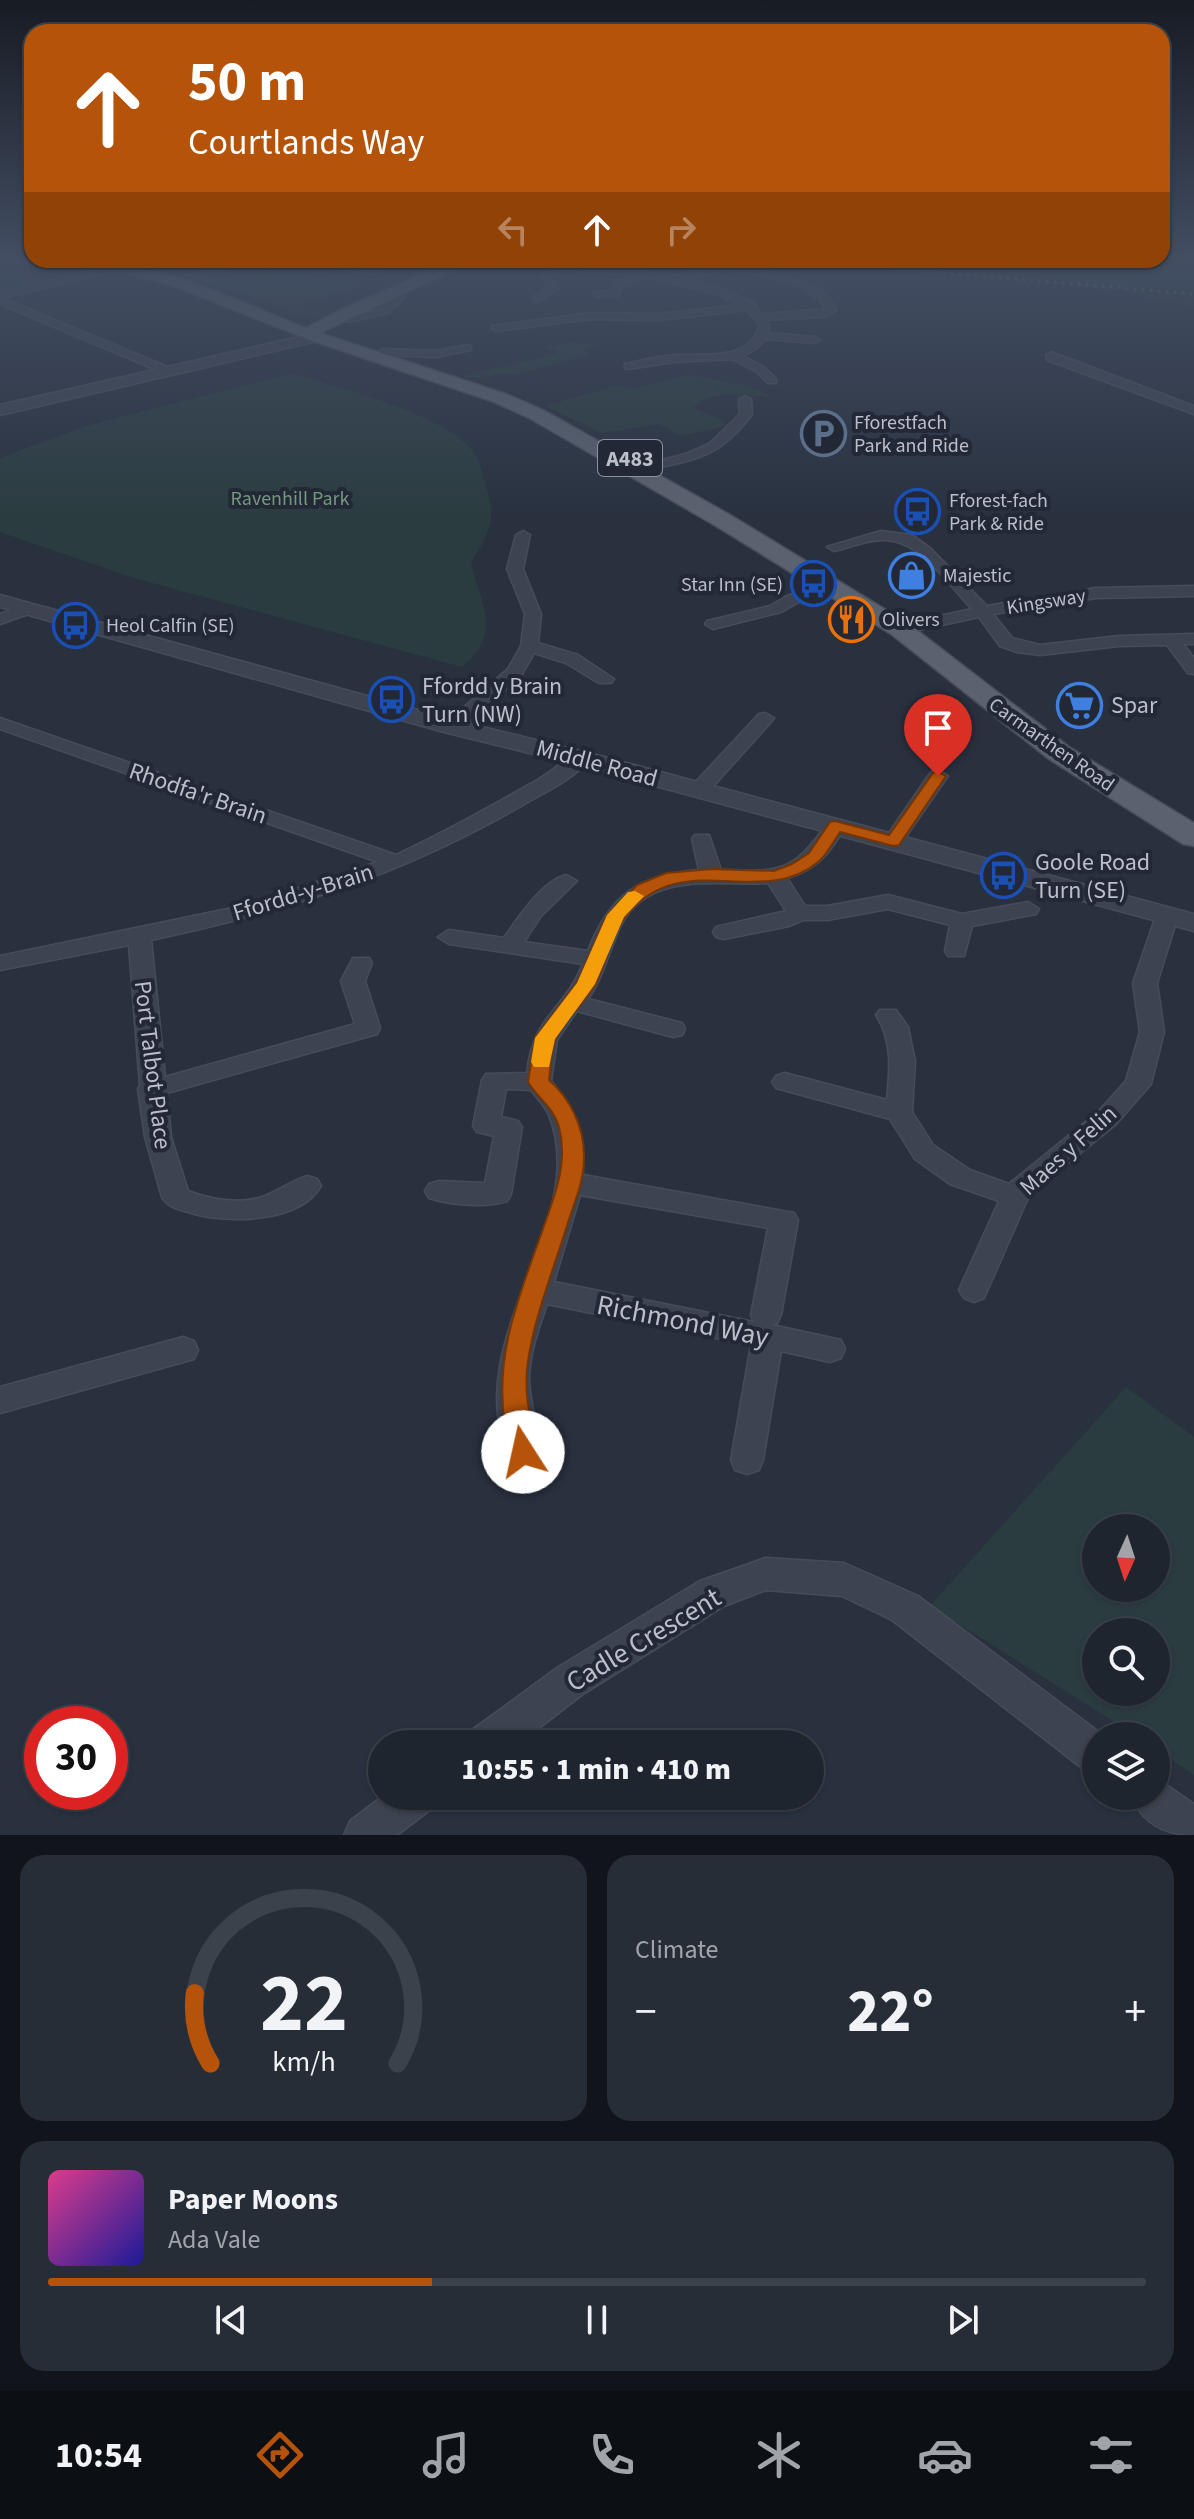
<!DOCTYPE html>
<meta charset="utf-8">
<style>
:root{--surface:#1f252f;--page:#272d37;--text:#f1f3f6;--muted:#a1a5aa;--line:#3c424b;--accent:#b45309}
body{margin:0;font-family:"Source Sans 3",sans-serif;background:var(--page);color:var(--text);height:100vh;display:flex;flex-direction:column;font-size:30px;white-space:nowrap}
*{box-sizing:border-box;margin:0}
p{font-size:26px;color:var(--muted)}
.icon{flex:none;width:44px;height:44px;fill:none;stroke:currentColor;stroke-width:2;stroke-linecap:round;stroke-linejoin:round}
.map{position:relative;height:1835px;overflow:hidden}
.drawer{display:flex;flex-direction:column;gap:20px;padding:20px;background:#11141a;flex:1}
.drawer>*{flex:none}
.banner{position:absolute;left:24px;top:24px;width:1146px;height:244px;border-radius:24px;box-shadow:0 2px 6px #0004,0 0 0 2px var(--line);background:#b45309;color:#fff;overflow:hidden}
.needle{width:52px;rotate:183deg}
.buttons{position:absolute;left:1082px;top:1514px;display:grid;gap:16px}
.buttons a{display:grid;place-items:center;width:88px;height:88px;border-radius:50%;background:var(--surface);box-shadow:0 2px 6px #0004,0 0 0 2px var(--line);font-size:40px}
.speed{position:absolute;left:24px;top:1706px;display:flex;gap:16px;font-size:40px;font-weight:700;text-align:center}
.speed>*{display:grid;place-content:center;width:104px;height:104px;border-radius:50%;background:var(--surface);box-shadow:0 2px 6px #0004,0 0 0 2px var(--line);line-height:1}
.speed .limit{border:12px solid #d22;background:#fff;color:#111}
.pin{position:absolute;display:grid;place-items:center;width:68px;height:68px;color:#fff;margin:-82px -34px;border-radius:50% 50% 50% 0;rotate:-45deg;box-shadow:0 0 8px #0007}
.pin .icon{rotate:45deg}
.me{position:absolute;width:88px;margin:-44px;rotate:350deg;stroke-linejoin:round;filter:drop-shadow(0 0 6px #0008)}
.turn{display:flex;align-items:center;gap:28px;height:168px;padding:0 32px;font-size:36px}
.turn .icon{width:104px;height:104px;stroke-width:2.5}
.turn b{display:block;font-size:56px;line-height:68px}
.lanes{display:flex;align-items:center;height:76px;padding:0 32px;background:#0003;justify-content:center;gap:40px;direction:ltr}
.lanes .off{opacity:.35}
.big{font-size:60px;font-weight:800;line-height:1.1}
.drawer .card{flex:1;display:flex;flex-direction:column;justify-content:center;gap:12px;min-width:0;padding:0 28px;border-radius:24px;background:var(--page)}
.drawer .dial{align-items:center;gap:0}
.dial svg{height:208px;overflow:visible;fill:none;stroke:var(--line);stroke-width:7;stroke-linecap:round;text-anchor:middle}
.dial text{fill:var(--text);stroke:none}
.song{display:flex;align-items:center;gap:24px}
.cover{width:96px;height:96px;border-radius:12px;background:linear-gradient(135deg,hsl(330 70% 55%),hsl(240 70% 35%))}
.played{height:8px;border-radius:4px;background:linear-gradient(90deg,var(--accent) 35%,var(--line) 35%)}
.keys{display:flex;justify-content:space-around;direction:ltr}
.heat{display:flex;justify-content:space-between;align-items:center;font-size:44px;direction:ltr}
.drawer .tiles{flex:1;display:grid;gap:20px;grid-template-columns:1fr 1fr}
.card:last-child{grid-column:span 2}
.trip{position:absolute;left:368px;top:1730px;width:456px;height:80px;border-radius:40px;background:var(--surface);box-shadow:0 2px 6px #0004,0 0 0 2px var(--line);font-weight:800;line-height:80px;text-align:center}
.tab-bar{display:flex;height:128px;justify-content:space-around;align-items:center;background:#0c0f13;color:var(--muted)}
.tab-bar .icon{width:56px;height:56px}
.tab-bar .on{color:var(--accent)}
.tab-bar b{font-size:36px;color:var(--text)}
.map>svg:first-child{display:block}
.green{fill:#2b3c40;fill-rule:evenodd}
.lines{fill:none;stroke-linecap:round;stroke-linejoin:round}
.minor-casing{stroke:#474c59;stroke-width:3}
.tertiary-casing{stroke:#474c59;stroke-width:3}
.primary-casing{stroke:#474c59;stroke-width:3}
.minor{fill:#3d4350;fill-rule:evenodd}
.tertiary{fill:#3d4350;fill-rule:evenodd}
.primary{fill:#5b626f;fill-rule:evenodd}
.rail{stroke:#5f6776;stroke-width:3;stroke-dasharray:4 4;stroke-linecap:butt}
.route{fill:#b45309;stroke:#753606;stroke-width:2}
.slow{fill:#f59e0b}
.labels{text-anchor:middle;stroke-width:8;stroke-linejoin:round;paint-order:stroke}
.far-poi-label{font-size:20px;fill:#babfca;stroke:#222835;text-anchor:start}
.far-park-label{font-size:20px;fill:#73987e;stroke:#222835}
.far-street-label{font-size:20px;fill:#babfca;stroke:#222835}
.shield{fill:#222835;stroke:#8c929d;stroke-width:2}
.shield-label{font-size:22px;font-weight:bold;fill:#babfca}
.poi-label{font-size:24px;fill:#babfca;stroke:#222835;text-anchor:start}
.street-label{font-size:24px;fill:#babfca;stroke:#222835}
.near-street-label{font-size:28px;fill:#babfca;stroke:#222835}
</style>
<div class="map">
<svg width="1194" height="1835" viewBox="0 0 1194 1835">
<rect width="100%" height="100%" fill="#29313f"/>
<path class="green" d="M835 262 1194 264V292Z
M0 268 56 282 0 294Z
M264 269 366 285 303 304 338 312C311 328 275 306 249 296 232 290 211 288 197 277H231Z
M1036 281 1194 295V307L1121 291Z
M569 342 599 344 583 349 589 354 514 375C495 369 482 382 463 376L558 353 544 347Z
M292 373C340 389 446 413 475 454 481 461 482 474 485 483 497 519 491 531 471 562 481 606 503 633 462 667L134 578 0 532V458L86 426Z
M691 375 746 386 774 397C750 396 709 388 694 408L722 420 727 426 681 436 659 424 602 433 545 406 618 385 633 389Z
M1126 1387 1194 1437V1775L1156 1749V1736H1137L930 1606ZM1096 1528H1156V1588H1096ZM1096 1632H1156V1692H1096Z"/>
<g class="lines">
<defs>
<path id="minor" d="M235 262H251L179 282 174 279Z
M293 262H324L379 271 374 274Z
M487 262 598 266 677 276 709 266 726 264 787 275 823 290 837 310 824 317 765 320 770 326 767 333 815 337 820 340 815 343 765 339 756 349 743 356 765 368 776 379V383H768L757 372 732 359 673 362 629 369 625 368V364C642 360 659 356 676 355 708 353 746 362 760 326L747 310 658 320 591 319 496 331 491 328 492 326 591 313 658 314 739 305 716 293 642 276 623 287 618 296 596 297 593 292 612 291 616 283 630 275 563 270 552 277 559 289 536 302 533 297 550 286 542 277 553 269ZM726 270C761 276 806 277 826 309L761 314 756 308 757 304 723 289 688 279Z
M119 264 122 269 2 298 172 369V373H164L0 304V293Z
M397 289H403L406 296 389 313 348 322 343 319 382 309 396 295Z
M467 345 471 346V350L435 357 383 355 378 352 383 349 435 351Z
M1051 352 1194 406V414L1047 360 1046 355Z
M745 396 751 399 752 414C721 457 693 461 644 470L638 466 686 454 709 444 740 414 739 399Z
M523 531 530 535 523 569 541 614 538 643 578 655 614 679 611 683H599L566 663 534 653 521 676 458 731H446L443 727 446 723 508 669 521 646 525 614 507 569 516 535Z
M881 531 912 535 930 548 987 606 1096 588 1194 586V596L1096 598 993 614 1012 638 1040 645 1119 636 1194 634V644H1183L1194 658V674L1188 673 1167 645 1119 646 1040 655 1017 652 1000 646 979 617 900 634 894 632V626L972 609C948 584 920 540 884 540 868 539 849 548 834 551L827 547Z
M832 582 837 584V590L799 602 781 612 713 629 705 624 707 621 770 606 787 596Z
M28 604 34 606V612L0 624V614Z
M765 713 774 718 771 722 706 794H692L689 790 692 786 759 714Z
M0 718 396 855C445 832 492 806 539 779 551 772 570 755 581 752L590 758C574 780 544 792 521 806 399 876 287 911 151 940L165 1077 355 1024 341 981 353 958H369L372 963 365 981 380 1028 377 1034 167 1093 171 1137 188 1191C212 1200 240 1205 265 1196 280 1190 292 1181 307 1176L317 1179 321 1186C299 1224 224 1224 188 1212 177 1209 168 1207 162 1197L145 1137 138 1089 140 1085 129 945 0 970V956L247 905 378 862 0 729Z
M938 770 948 776 900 845H886L883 841 886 837 931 772Z
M835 820 845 826C831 852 817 870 787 878L805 906H827L888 895 962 914 1028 902 1039 909 1036 914 972 926 964 956H948L945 951 950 925 888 909 827 920H803L789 926 724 939 716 937 713 932 716 927 786 911 768 883C718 886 649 870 621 925 609 950 604 976 588 999L682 1023 685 1029 682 1035 673 1037 577 1011 557 1040 551 1081C578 1114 583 1133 583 1175L794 1213 798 1220 781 1315 777 1323 772 1325 841 1340 845 1349 841 1358 830 1362 781 1351 763 1460 759 1470 747 1474 735 1470 731 1460 751 1345 547 1304C539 1327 530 1352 529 1376 528 1402 544 1442 535 1462L523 1466 511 1462C454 1341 593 1223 549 1115 545 1106 537 1098 531 1090L506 1089 501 1117 518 1121 522 1127 511 1194 507 1201C485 1208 451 1205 429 1198L425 1191 429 1184 439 1181 485 1183 494 1136 477 1132 473 1126 482 1080 486 1074 527 1073C533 1015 564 1011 583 964L449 944 438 937 449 930 504 938C517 919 542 881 566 875L577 881 541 916 524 942 588 951C609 895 640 874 699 870L692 839 695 835H709L721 870C781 872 793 873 828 822ZM580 1195 768 1228 751 1315 754 1322 554 1282Z
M1167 909 1178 916 1157 983 1164 1032 1151 1084 1116 1124 1036 1189 1027 1200 984 1298 974 1302 964 1298 959 1290 999 1201 950 1184 915 1159 890 1119 776 1088 772 1082 776 1076 785 1073 887 1100C890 1070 893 1041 876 1015L880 1010H896L908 1027 915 1061 912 1112 933 1145 970 1170 1009 1184 1098 1112 1126 1081 1140 1032 1133 983 1156 916Z
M183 1337 194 1341 198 1350 194 1359 0 1413V1387Z
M766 1558 844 1563 918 1596 1104 1736H1096V1773L1082 1768 892 1620 842 1596 766 1590 724 1606 583 1694 518 1744H467L472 1730 557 1668 700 1581Z
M1156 1778 1194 1804V1835C1165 1835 1143 1824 1131 1796H1156Z
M383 1796H436L430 1810 397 1835H344L350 1821Z"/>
<path id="tertiary" d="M316 333 321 334V340L0 415V405Z
M0 595 458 721 589 753 1194 914V931L574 764 444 732 0 607Z"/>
<path id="primary" d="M86 262C162 262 237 301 306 328L342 309 451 262H471L320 333 506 394 545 411 732 516 909 624 1069 747 1194 823V846L1183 844 1049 759 891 634 716 526 531 419 494 402 310 340 176 287Z"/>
</defs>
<use href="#minor" class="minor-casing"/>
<use href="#tertiary" class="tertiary-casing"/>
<use href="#primary" class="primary-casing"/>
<use href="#minor" class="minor"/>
<use href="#tertiary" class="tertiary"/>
<use href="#primary" class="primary"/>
<path class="rail" d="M814 262 1194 294"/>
</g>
<linearGradient id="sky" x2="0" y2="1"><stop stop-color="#171b23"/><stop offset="0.5" stop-color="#434e63"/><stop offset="1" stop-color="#434e63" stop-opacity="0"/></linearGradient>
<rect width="1194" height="519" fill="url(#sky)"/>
<path class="route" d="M938 772 946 776 899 845 893 846 840 832C833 842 827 855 818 862 761 910 681 846 626 916 611 934 606 963 596 983 585 1003 565 1018 556 1038 550 1049 551 1068 549 1080 570 1098 584 1127 584 1155 585 1180 574 1203 567 1226 553 1271 535 1315 528 1361 523 1392 531 1422 537 1452L533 1461 523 1464 513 1461C508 1449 507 1437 505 1425 493 1352 522 1290 545 1223 556 1192 568 1161 559 1127 553 1106 538 1099 528 1082L535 1038 577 983 607 915 637 885 666 873 712 869 774 871 792 864 809 853 830 822 835 821 889 835 933 773Z"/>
<path class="slow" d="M635 891 644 896 624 917 595 984 555 1039 549 1067H534L531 1062 535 1038 577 983 607 915 628 892Z"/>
<defs>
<symbol id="parking-ring" viewBox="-11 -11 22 22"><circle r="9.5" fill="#222835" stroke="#5c6f8a" stroke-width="1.5"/><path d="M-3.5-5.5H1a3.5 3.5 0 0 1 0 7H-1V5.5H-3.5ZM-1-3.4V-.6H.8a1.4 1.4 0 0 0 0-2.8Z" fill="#5c6f8a"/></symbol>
<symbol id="bus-ring" viewBox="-11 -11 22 22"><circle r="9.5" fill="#222835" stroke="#1a4fb4" stroke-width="1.5"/><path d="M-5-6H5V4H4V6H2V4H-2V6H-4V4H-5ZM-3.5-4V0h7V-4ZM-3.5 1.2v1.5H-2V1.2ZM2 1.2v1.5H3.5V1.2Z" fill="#1a4fb4"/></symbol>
<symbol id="shop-ring" viewBox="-11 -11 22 22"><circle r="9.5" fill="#222835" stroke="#3f7fe0" stroke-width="1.5"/><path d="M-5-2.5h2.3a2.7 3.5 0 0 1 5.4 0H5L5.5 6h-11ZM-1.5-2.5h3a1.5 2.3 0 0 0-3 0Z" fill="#3f7fe0"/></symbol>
<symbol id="restaurant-ring" viewBox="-11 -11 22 22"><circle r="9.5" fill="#222835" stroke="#e8710a" stroke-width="1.5"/><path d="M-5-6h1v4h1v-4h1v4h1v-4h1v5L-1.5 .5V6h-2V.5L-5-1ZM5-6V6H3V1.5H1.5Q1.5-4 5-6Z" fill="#e8710a"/></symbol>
<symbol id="supermarket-ring" viewBox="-11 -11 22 22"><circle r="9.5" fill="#222835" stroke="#3f7fe0" stroke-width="1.5"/><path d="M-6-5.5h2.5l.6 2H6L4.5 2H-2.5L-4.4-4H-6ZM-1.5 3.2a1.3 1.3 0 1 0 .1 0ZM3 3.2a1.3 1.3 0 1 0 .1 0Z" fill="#3f7fe0"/></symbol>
</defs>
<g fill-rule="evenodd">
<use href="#parking-ring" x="798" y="408" width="51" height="51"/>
<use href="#bus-ring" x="892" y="486" width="51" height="51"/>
<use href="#shop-ring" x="886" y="550" width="51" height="51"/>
<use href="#bus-ring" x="788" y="558" width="51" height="51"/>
<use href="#restaurant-ring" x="826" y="594" width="51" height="51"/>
<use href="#bus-ring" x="50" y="600" width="51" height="51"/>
<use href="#bus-ring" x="366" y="674" width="51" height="51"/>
<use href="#supermarket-ring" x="1054" y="680" width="51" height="51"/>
<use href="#bus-ring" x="978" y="850" width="51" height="51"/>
</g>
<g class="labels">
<g class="far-poi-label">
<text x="854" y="429">Fforestfach<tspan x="854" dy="23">Park and Ride</tspan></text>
<text x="949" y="507">Fforest-fach<tspan x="949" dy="23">Park &amp; Ride</tspan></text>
<text x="943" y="582">Majestic</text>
<text x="783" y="591" text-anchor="end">Star Inn (SE)</text>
<text x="882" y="626">Olivers</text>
<text x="106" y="632">Heol Calfin (SE)</text>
</g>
<g class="far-park-label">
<text x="290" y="505">Ravenhill Park</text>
</g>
<g class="far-street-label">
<text transform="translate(1046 601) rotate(-9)" y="7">Kingsway</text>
<text transform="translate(1052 744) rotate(35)" y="7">Carmarthen Road</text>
</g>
<rect class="shield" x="598" y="440" width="64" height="36" rx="6"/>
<g class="shield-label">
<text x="630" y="466">A483</text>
</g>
<g class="poi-label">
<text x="422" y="694">Ffordd y Brain<tspan x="422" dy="28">Turn (NW)</tspan></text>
<text x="1111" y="713">Spar</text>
<text x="1035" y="870">Goole Road<tspan x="1035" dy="28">Turn (SE)</tspan></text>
</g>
<g class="street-label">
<text transform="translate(597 763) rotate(15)" y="8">Middle Road</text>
<text transform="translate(198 793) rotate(19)" y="8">Rhodfa'r Brain</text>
<text transform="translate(303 892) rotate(-17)" y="8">Ffordd-y-Brain</text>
<text transform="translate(153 1065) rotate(83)" y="8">Port Talbot Place</text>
<text transform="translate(1068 1150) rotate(-42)" y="8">Maes y Felin</text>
</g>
<g class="near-street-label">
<text transform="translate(683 1320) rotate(11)" y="10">Richmond Way</text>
<text transform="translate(643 1639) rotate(-31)" y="10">Cadle Crescent</text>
</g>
</g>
</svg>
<div class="buttons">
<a><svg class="needle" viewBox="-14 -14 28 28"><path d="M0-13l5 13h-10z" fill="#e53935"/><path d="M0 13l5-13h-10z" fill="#a1a5aa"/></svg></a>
<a><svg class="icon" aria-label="search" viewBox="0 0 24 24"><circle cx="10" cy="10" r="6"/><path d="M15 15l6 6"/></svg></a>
<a><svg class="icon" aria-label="layers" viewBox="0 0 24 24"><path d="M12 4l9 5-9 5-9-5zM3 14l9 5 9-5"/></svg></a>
</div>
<div class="speed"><div class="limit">30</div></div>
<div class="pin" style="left:938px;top:776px;background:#d93025"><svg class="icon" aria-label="arrive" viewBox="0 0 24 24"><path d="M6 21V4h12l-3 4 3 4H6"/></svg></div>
<svg class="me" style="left:523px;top:1452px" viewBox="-20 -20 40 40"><circle r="19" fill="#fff"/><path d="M0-13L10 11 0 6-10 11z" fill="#b45309"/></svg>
<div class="trip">10:55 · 1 min · 410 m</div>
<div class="banner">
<div class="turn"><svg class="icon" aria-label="ahead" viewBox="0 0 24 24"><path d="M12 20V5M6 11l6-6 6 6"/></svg><div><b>50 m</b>Courtlands Way</div></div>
<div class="lanes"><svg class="icon off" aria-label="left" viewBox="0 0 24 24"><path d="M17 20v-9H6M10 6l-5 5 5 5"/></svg><svg class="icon" aria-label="ahead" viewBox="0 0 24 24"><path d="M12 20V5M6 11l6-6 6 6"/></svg><svg class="icon off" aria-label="right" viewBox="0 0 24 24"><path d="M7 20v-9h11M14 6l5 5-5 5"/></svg></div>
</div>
</div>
<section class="drawer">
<div class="tiles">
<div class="card dial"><svg viewBox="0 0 100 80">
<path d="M14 69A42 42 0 1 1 86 69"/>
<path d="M14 69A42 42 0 0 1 8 42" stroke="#b45309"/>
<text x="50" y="56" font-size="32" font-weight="700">22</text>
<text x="50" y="72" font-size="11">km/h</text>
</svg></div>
<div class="card"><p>Climate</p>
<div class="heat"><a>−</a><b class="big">22°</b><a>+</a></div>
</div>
<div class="card">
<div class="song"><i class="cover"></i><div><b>Paper Moons</b><p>Ada Vale</p></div></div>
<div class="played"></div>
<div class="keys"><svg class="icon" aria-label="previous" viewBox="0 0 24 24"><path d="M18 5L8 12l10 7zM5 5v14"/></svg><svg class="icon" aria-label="pause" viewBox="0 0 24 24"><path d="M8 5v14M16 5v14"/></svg><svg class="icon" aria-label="next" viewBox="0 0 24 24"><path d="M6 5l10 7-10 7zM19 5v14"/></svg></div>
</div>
</div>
</section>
<nav class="tab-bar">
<b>10:54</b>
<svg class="icon on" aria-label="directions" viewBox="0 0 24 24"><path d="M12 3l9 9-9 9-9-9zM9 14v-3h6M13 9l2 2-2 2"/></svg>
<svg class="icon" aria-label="music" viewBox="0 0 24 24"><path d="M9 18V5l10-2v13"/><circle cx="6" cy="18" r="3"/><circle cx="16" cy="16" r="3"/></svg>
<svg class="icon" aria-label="phone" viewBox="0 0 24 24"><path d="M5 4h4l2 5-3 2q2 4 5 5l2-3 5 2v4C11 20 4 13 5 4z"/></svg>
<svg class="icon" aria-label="climate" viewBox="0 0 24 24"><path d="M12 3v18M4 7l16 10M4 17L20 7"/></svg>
<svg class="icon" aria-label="car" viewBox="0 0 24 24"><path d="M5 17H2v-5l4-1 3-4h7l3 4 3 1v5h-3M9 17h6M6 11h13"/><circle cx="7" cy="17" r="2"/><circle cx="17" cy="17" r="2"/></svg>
<svg class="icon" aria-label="filters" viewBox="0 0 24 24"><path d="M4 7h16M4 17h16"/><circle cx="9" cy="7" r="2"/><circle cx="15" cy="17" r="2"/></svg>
</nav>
